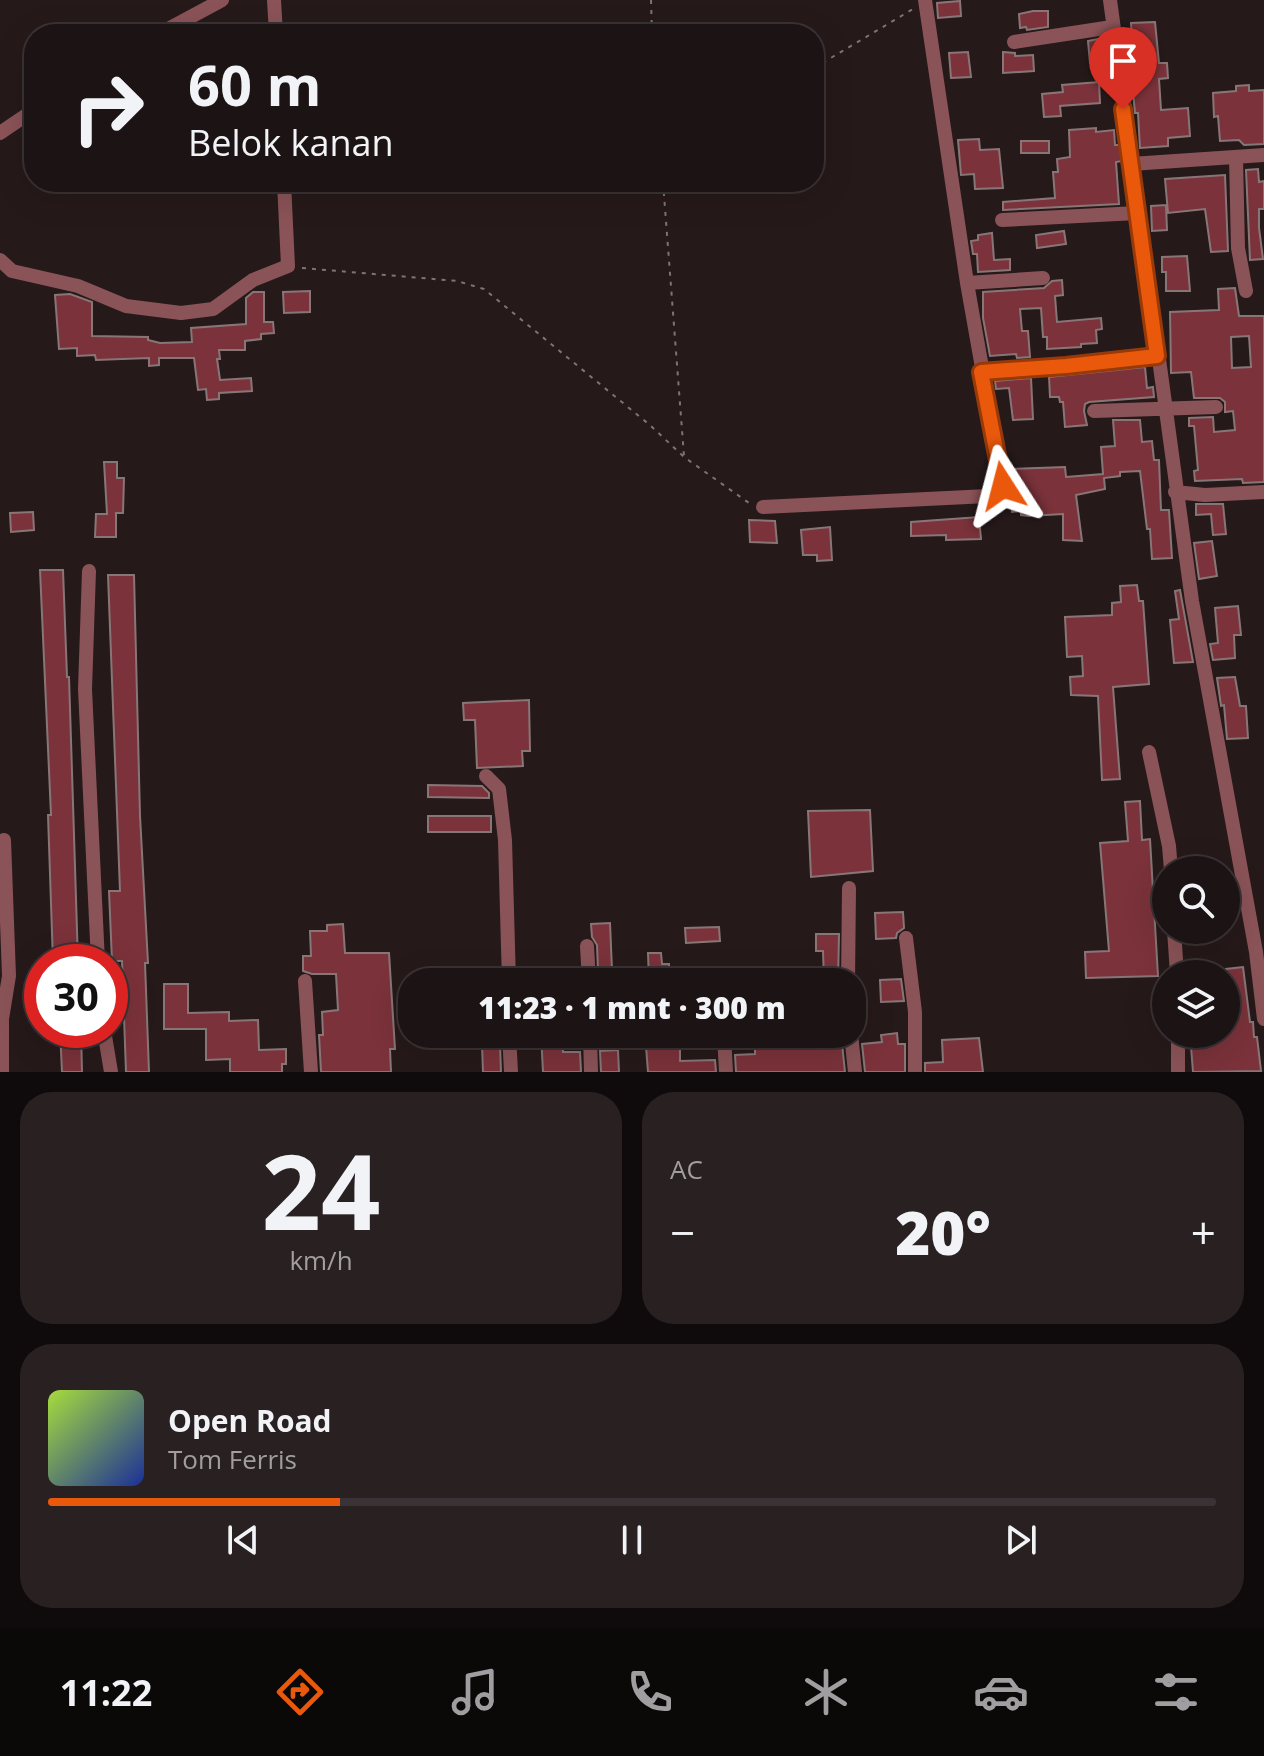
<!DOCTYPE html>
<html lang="id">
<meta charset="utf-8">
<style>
:root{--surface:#1c1314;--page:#292022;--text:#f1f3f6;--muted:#a09ea0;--line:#3a3234;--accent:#ea580c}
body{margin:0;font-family:"Open Sans",sans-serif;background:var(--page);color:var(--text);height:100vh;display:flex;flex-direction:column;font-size:30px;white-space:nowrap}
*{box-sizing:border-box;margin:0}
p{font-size:26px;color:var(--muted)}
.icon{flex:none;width:44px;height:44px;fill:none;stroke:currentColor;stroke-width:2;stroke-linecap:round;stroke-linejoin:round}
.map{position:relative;height:1072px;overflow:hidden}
.details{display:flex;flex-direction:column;gap:20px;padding:20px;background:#0f0a0b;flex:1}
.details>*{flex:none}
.hud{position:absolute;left:24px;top:24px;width:800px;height:168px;border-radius:32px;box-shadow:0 8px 32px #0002,0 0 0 2px var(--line);background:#1c1314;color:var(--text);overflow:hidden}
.buttons{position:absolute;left:1152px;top:856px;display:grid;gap:16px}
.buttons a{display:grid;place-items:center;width:88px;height:88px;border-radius:50%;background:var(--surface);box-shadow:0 8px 32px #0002,0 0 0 2px var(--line);font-size:40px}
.speed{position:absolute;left:24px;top:944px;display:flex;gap:16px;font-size:40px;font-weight:700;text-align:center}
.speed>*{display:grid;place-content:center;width:104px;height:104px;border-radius:50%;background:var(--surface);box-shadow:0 8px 32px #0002,0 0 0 2px var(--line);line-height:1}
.speed .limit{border:12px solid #d22;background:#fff;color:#111}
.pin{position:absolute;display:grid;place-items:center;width:68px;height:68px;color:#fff;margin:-82px -34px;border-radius:50% 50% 50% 0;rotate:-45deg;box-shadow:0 0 8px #0007}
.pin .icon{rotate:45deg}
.me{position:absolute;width:88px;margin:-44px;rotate:351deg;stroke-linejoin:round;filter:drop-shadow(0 0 6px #0008)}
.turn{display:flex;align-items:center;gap:28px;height:168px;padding:0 32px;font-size:36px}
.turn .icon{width:104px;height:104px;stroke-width:2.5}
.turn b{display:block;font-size:56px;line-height:68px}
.big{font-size:60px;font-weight:800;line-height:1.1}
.details .card{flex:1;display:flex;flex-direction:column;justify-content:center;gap:12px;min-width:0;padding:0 28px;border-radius:32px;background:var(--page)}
.details .dial{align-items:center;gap:0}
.dial b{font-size:104px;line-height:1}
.song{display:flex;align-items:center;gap:24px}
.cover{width:96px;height:96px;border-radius:12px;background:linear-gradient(135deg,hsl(80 70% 55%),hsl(230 70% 35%))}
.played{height:8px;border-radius:4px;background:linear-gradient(90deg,var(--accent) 25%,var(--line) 25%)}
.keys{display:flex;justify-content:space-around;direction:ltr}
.heat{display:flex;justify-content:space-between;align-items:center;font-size:44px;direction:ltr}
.details .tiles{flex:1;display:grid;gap:20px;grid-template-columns:1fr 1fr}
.card:last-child{grid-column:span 2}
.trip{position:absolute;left:398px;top:968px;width:468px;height:80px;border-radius:32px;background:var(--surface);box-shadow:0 8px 32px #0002,0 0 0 2px var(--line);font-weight:800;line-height:80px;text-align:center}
.dock{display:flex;height:128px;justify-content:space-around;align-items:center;background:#0b0808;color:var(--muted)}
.dock .icon{width:56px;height:56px}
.dock .active{color:var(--accent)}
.dock b{font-size:36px;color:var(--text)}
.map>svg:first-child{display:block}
.building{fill:#7b323a;stroke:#887677;stroke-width:2;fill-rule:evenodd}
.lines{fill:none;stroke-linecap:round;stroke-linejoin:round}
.path{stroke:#7f7475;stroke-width:2;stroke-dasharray:4 6;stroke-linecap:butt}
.minor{stroke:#8a5357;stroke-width:14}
.route-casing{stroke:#983908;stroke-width:20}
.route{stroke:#ea580c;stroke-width:14}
</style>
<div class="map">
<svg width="1264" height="1072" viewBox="0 0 1264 1072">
<rect width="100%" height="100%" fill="#26191a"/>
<path class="building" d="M960 1 961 16 938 18 937 3Z
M1033 11H1048V27L1027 30 1026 27 1020 28 1019 14Z
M1155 22 1159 63H1167L1168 78 1159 79 1161 110 1188 108 1190 136 1168 138V146L1140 148 1138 113H1135L1133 92 1134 87H1140L1136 41H1132L1131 23Z
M1103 38 1106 62 1090 63 1088 41Z
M968 52 971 77 951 78 949 53Z
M1003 52 1015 53V56L1033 55 1034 71 1003 73Z
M1099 82 1100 103 1060 106 1061 116 1044 117 1042 94 1063 92 1062 85Z
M1249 85V91L1264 90V144L1244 145 1239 140 1220 141 1218 116 1214 117 1213 93 1236 91V86Z
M1096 128V132L1114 130 1115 145H1120L1122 161 1116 162 1119 204 1003 210V202L1055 198 1053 172H1058L1057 159 1070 157 1069 130Z
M979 139 980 150 999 149 1003 188 975 189 974 174 961 175 958 140Z
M1021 141H1049V153H1021Z
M1258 169 1259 182 1264 181V209H1259V228L1263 259 1250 260 1246 170Z
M1225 175 1228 251 1211 252 1205 209 1168 213 1165 179Z
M1166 205 1167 230 1152 231 1151 206Z
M1064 231 1066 244 1037 248 1036 235Z
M992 233 994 260 1010 259V270L978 272 977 254H973L971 241 978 240V235Z
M1187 256 1190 291H1166V272H1162V257Z
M1062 280 1063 295 1055 296 1057 322 1101 318 1102 329 1096 330 1097 343 1081 344V347L1047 349V337H1043L1041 308 1020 309 1022 331H1028L1030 357 1017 358 1016 354 990 356 983 318V292L1044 288 1052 281Z
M1235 288 1239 316H1264V482L1243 483 1242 479 1195 481 1194 471 1198 470 1194 426H1189V418L1213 417 1214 432 1235 430 1233 411 1225 412V402L1220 398H1194L1191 372 1171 373 1170 312 1219 310 1218 289ZM1249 336 1251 367 1232 368 1231 337Z
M310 291V312L284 313 283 292Z
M253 292H264V322H273L274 333 261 334V339L245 341V350H219L220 359H217L220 380 251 378 252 391 219 393V399L207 400 206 389 198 390 194 358H159V365L149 366V358L96 360 95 355 77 356V348L59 349 55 295 70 294 92 302V336L148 337V340L160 343 192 342 191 328 246 324V298Z
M1145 367 1147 388 1153 387 1154 397 1089 402 1085 404 1084 411 1087 425 1065 427 1063 402H1060L1059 397H1050L1049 377Z
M1031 378 1033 419 1013 420 1009 388 996 389 995 381Z
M1113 420H1140L1142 442 1152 441 1154 460H1159L1161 510H1169L1172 558 1152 559 1150 529H1147L1140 471 1120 472V476L1104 478 1105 489 1076 495 1082 541 1063 540V514L1029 516 1021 515V511L1012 512 1010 493 1013 485 1010 469 1065 467 1066 477 1103 474 1101 447 1115 446Z
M104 462H117V478H124L123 513H116V537H95L96 514H107Z
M1196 504H1223L1226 534 1213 535 1211 514 1196 515Z
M33 512 34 530 11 532 10 513Z
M979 517 981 539 946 540V535L911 536V522Z
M749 520 775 521 777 543 750 542Z
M830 527 832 560 817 561V555H803L801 530Z
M1212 541 1217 576 1199 579 1194 543Z
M40 570H63L67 677H69L78 962H53L48 815H51Z
M108 575H134L140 816 148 963H145L149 1072H126L122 961H112L109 891H120Z
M1137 585 1139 601H1143L1149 684 1113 687 1120 779 1102 780 1098 696 1071 695 1070 677 1083 676 1082 656 1067 657 1065 617 1112 615V603L1121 602 1120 586Z
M1180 590 1193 662 1174 663 1170 620 1179 619 1175 591Z
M1238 606 1241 635H1234L1235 658 1213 660 1210 644 1218 643 1215 608Z
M1235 677 1240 706H1246L1248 738 1227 739 1224 705 1221 706 1217 678Z
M529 700 530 751H522L523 766 477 768 475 720H464L463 703Z
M428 785 482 786 489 793V798L428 797Z
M1140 801 1142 840 1150 839 1158 976 1086 978 1085 952 1109 951 1100 843 1128 841 1125 802Z
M870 810 873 871 811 877 808 811Z
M428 816H491V832H428Z
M903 912 904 928 897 933 896 938 876 939 875 913Z
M610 923 612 970H598L597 945 592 937 591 924Z
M343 924 345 953H389L395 1049H390L391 1072H321L319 1035H323L322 1012 338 1010 336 974H312L303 971V956H311L310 931H327V925Z
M719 927 720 941 686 943 685 928Z
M816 934H839L838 982H824L823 951H816Z
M648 953H661L662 964H669V982H649Z
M1243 967 1250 1022H1253L1254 1037H1257L1261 1071 1193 1072 1190 1034H1226V1025L1231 1024 1226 990V969Z
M901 979 904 1001 881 1002 880 980Z
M164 984H188V1013L229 1012V1021L258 1020 259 1050 286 1049V1064H282V1072H230V1059L206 1060V1029H164Z
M60 1030H81L82 1072H62Z
M897 1033 898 1044H905V1072H865L862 1044 882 1042 881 1035Z
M541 1034H562L563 1052H580L581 1072H543Z
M645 1034H680V1061L715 1060 716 1072H648Z
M798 1034H841L845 1072H736L735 1055 755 1054V1039L784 1038Z
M979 1038 983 1072H925V1063L943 1062 942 1040Z
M482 1045H500L501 1072H483Z
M618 1050 619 1072H601L600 1051Z"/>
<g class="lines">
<path class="path" d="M651 0 652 34
M814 68 913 9
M663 182 684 456
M302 268 457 281 484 289 651 426 684 457 749 503"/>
<path class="minor" d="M274 0 276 34
M1110 0 1192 601 1256 952 1264 1019
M159 34 222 0
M1014 42 1112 27
M0 133 34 110
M1236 157 1238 248 1246 291
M1131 164 1264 155
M1002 220 1137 213
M0 260 12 271 78 286 126 306 181 313 213 309 253 280 288 266 284 182
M967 283 1043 278
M981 372 1066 366 1112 359 1157 356
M1094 411 1216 407
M1175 492 1205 495 1264 492
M763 507 988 496 995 494 1003 486 967 283 925 0
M89 571 85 689 98 962
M1149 752 1169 846 1171 870
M486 776 499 789 505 840 509 982
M1174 930 1177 974
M906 938 915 1012V1072
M587 946 589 982
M719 975 720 982
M305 981 311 1072
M848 982 849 888
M104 1030 111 1072
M509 1034 511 1072
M590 1034 591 1072
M724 1034 726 1072
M851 1034 855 1072
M2 1072V1019L9 976 4 840
M1178 1072V1034"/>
</g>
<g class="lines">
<defs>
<path id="route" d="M1003 486 981 372 1066 366 1157 356 1123 109"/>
</defs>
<use href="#route" class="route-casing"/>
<use href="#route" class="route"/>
</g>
</svg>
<div class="buttons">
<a><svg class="icon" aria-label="search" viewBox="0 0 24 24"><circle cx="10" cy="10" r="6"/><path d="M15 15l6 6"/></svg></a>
<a><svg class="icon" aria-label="layers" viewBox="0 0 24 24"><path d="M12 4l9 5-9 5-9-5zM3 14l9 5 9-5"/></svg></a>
</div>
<div class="speed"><div class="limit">30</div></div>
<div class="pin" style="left:1123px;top:109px;background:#d93025"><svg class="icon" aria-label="arrive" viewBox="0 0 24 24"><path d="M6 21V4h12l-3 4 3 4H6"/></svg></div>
<svg class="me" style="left:1003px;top:486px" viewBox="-20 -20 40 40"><path d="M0-17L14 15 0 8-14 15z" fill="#ea580c" stroke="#fff" stroke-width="4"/></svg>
<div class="trip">11:23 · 1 mnt · 300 m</div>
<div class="hud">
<div class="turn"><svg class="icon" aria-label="right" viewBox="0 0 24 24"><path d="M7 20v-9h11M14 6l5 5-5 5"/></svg><div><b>60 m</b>Belok kanan</div></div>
</div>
</div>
<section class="details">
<div class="tiles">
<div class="card dial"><b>24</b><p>km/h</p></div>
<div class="card"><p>AC</p>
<div class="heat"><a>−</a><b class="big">20°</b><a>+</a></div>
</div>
<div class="card">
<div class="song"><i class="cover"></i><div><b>Open Road</b><p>Tom Ferris</p></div></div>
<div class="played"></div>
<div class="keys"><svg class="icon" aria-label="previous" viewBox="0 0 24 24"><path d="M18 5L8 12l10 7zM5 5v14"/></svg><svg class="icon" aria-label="pause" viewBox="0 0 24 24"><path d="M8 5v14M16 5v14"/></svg><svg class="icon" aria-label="next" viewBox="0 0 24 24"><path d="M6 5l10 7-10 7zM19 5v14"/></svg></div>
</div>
</div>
</section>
<nav class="dock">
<b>11:22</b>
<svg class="icon active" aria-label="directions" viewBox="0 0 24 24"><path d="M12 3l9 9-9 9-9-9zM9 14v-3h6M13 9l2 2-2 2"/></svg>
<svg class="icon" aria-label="music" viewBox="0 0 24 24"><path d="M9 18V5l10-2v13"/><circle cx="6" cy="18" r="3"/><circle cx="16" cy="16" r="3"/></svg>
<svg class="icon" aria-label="phone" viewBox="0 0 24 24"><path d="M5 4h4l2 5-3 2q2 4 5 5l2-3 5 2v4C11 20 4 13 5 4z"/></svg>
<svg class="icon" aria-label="climate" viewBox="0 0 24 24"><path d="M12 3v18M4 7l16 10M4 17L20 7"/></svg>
<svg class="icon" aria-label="car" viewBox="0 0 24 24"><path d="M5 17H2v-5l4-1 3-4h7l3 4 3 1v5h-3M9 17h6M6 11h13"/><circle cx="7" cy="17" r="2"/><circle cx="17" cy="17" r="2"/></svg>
<svg class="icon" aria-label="filters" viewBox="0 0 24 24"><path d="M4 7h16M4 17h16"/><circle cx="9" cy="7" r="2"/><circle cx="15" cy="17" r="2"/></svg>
</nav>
